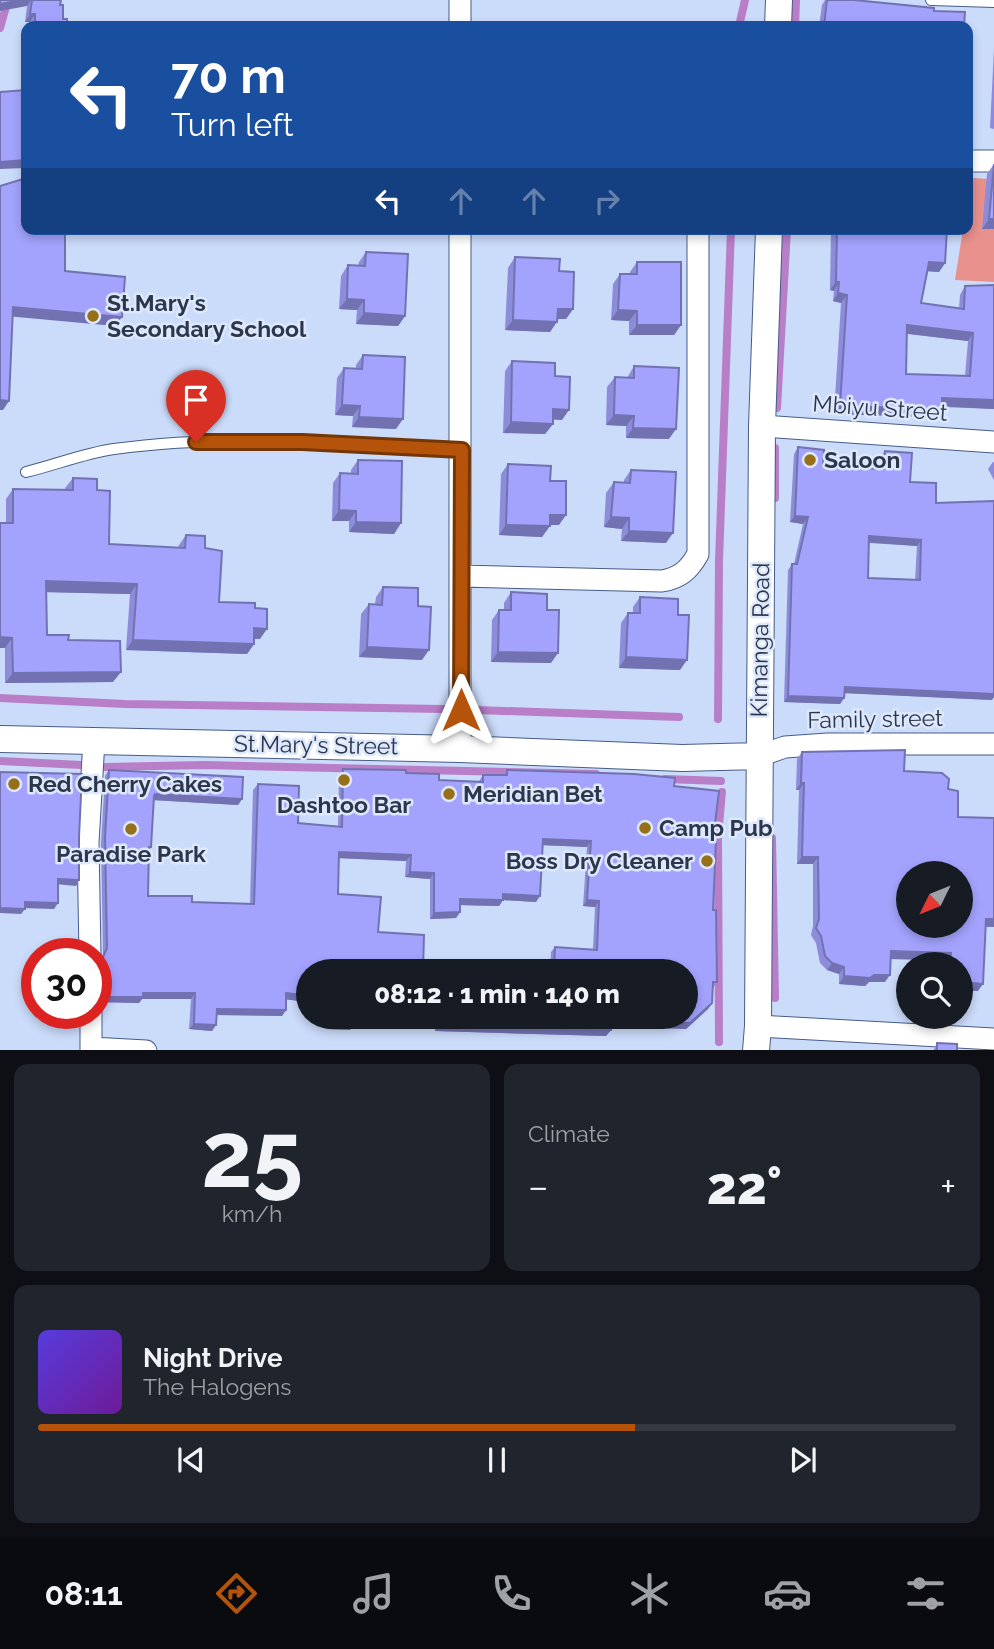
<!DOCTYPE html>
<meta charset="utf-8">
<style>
:root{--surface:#171b24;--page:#20242c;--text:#f1f3f6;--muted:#9ea1a6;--line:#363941;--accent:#b45309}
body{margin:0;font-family:Raleway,sans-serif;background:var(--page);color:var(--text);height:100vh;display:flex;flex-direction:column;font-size:26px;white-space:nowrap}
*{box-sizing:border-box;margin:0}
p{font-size:23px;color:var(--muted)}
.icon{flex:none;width:38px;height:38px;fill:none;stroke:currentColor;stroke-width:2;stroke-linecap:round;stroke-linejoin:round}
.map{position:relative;height:1050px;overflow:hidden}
.details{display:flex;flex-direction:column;gap:14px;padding:14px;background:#0d0f14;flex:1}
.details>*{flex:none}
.top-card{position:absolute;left:21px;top:21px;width:952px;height:214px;border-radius:14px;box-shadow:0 4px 10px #0003;background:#1a4fa0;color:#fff;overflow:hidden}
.needle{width:46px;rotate:227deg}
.buttons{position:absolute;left:896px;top:861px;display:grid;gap:14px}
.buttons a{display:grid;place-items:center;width:77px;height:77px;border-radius:50%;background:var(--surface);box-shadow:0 4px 10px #0003;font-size:35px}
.speed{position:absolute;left:21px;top:938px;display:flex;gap:14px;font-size:35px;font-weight:700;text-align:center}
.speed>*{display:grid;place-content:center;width:91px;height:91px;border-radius:50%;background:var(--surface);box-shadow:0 4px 10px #0003;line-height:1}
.speed .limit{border:10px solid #d22;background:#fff;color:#111}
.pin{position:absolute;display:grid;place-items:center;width:60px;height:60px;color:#fff;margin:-72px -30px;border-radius:50% 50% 50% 0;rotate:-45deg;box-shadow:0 0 7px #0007}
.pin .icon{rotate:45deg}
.me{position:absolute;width:77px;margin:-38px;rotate:0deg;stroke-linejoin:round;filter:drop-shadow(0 0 5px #0008)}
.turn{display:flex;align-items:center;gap:24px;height:147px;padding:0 35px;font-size:32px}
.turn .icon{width:91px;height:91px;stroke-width:2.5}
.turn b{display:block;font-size:49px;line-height:60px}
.lanes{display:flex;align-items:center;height:66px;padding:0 35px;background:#0003;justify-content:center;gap:35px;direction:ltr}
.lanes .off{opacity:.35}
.big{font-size:52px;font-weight:800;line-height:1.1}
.details .card{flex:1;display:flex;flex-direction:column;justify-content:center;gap:10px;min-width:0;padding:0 24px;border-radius:14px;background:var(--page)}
.details .dial{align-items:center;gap:0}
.dial b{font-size:91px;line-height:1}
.song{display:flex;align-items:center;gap:21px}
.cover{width:84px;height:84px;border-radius:10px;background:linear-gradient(135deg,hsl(250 70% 55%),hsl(280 70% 35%))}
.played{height:7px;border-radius:4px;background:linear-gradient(90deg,var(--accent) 65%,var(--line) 65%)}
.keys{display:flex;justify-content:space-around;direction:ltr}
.heat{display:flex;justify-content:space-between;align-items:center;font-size:38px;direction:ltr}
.details .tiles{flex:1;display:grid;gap:14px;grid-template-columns:1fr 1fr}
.card:last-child{grid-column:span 2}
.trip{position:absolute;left:296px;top:959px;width:402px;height:70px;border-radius:35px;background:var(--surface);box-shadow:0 4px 10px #0003;font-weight:800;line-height:70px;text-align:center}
.menu{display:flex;height:112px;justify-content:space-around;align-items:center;background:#090b0e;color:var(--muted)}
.menu .icon{width:49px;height:49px}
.menu .active{color:var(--accent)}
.menu b{font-size:32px;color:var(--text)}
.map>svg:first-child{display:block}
.green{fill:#e7908c}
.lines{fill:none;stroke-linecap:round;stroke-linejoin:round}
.stream{stroke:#b87ec8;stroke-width:8}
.service-casing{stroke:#465c87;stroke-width:12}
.minor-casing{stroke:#465c87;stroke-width:23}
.tertiary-casing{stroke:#465c87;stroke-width:28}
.service{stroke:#fff;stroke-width:10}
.minor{stroke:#fff;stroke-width:21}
.tertiary{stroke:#fff;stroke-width:26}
.wall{fill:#8c8cda;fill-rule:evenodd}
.shaded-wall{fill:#7272b2}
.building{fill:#a3a3fe;stroke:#7272b2;stroke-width:2;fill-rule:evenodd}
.route-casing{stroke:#753606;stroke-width:18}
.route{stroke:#b45309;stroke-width:12}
.poi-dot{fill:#957019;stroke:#dde8fd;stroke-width:2.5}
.labels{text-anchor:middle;stroke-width:5;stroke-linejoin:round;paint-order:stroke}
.poi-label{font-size:23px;font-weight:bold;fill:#2d374b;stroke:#dde8fd;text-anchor:start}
.street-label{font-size:23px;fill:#2d374b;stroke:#dde8fd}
</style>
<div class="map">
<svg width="994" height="1051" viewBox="0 0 994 1051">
<rect width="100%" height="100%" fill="#cbdbfa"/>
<path class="green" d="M971 178 994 179V282L955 280 963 229H968V198Z"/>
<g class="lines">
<path class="stream" d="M739 26 745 0
M795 26 796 0
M0 28 8 0
M777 408 787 229
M775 498V448
M0 698 125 704 444 709
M477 710 679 717
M718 719 719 561 731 229
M0 761 82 765
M105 767 205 765 596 774
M665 779 721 781
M772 838 775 998
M719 1042 718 836 722 792"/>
<defs>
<path id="service" d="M931 0 994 2
M26 472C55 465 85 453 114 449 229 433 346 444 462 450"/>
<path id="minor" d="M460 0V26
M968 161H994
M762 426 994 442
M461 576 662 581C680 578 689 570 698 554V229
M460 749V229
M759 756 785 747 828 744H994
M90 954 88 843 94 740
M758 1026 994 1039
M91 1048 146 1051
M91 1051V1013"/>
<path id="tertiary" d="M778 26 779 0
M0 739 460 749 682 758 759 756
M756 1051 758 1026 762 426 769 229"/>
</defs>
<use href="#service" class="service-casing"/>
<use href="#minor" class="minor-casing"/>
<use href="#tertiary" class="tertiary-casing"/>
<use href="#service" class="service"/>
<use href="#minor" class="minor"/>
<use href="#tertiary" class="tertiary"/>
</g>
<path class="wall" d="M0 0H61L60 5 63 19 67 26H29L30 22H25L27 6Z
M825 0H854L934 11 964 26H819L822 5Z
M994 49V129L990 128Z
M994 164V229H982L987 174Z
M831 229H947L945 263 939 272 928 271 921 303 959 308 960 295 965 286 994 285V409L942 407 936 417 834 414 841 303 833 301 834 291 830 290ZM907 334 968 341 965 376 906 374Z
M366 252 405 316 398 326 356 324 357 310 339 309 341 276 348 265 358 266 359 262Z
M515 257 559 271 573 309 566 319H557L550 332 505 330 508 268Z
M637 262 681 325 674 335H629V321L611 320 613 284 620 274H630V272Z
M363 355 396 429 352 427 353 416 335 415 337 378 344 368 356 369V365Z
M512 361 555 376 562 420 553 419V424L545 434 503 433 505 371Z
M634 366 669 439 626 438V426L606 425 607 387 615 377 627 378Z
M798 447 823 467 880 469V457L885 451 910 482 936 503 992 700 845 693 844 698 840 704 784 702 788 570 792 564H794L803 524 790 522 794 454ZM869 543 917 546 915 580 868 578Z
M358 460 401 523 394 534 349 532V521H332L333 483 340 473H351V470Z
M993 462H994V480L988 469Z
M508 464 550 481 559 525H550L542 537 499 535 501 474Z
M631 470 666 543 621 541 622 529 604 527 606 493 614 482 624 483V480Z
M73 478 97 490 109 544 178 548 179 545 186 535 205 548 219 602 255 608 260 639H254V644L247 654 126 650 130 594 46 592 47 635 68 640 113 682 5 683V648H0V523H6V499L13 489 66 490 65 488Z
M383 587 418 606 422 660 359 657 361 614 369 604H375L376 597Z
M511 592 547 610 551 663 491 662 492 620 499 610H504V603Z
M640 597 678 615 680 670 619 668 621 623 628 613H633V607Z
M802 752 904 771 948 789 958 817 994 818V927H985L978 991 961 990V964H945L946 960 890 959 885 982H869L865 986 839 984V974L827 970 820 963 816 943 811 935 813 926V864H797L799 790H796L797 759Z
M343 769 406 773 439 780 479 781 483 775H504L507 770 674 786 713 840V910L717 982 713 988 712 1003 708 1009 686 1029 611 1026V1030L606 1036 435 1031V1017H686V971H550L551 952 555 947 593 949 595 907 583 906 587 847 542 845 536 902 503 900 499 906 460 905V912L456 918 430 919V879L405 877 406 861 339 858 308 971V1002L286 999V1010L282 1016 217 1015 216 1025 212 1031 189 1029 191 999H142L139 1003 96 1002V960L101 959 103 954 101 843 105 776 109 770 242 799 238 805 154 800 149 851 148 896 192 902 250 904 253 790 258 784 298 823 338 826 339 775Z
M327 1017H355L350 1030 326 1029Z
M937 1043 957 1051H933Z"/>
<path class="shaded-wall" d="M21 0H31L27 6 0 11V4Z
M30 14H35L30 22H25Z
M26 160V168L0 169V162Z
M989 219H994V229H982Z
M634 229H679L676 233 632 231Z
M929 262 945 263 939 272 923 271Z
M836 282H839L834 291 830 290Z
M838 293 847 295 841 303 833 301Z
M347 299 364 300 357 310 339 309Z
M13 307 122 317 115 326 6 316Z
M558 309H573L566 319H551Z
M618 310 637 311 629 321 611 320Z
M364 313 405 316 398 326 356 324Z
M513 320 557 322 550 332 505 330Z
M637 325H681L674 335H629Z
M907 325 973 333 968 341 902 333Z
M942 398 994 400V409L936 406Z
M0 400 9 401 3 410H0Z
M342 405 360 406 353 416 335 415Z
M840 406 942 409 936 417 834 414Z
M553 409 569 410 562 420 546 419Z
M614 415 634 416 626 426 606 425Z
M359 417 403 419 396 429 352 427Z
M511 422 553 424 545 434 503 433Z
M633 428 676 429 669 439 626 438Z
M339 510 356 511 349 521H332Z
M550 515H566L559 525H543Z
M795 516 808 517 803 524 790 522Z
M611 517 629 518 622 529 604 527Z
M356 522 401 523 394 534 349 532Z
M506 525 550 526 542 537 499 535Z
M629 531 673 533 666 543 621 541Z
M869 536 921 540 917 546 864 542Z
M46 581 137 584 130 594 39 592Z
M254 628 267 629 260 639H247Z
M0 637 12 638 5 648H0Z
M133 640 254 644 247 654 126 650Z
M367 647 429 650 422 660 359 657Z
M498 652 558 653 551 663 491 662Z
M626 657 687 660 680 670 619 668Z
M121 672 113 682 5 683 13 673Z
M845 687 994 694V697L992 700 841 693Z
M788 696 844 698 840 704 784 702Z
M801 783H804L799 790H796Z
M155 794 242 799 238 805 151 800Z
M543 839 591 841 587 847 539 845Z
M339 852 411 855 406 861 335 858Z
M802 857H818L813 864H797Z
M410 872 434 873 430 879 405 877Z
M58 879 79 880 76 886 55 884Z
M503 894 540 896 536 902 503 900 499 906 456 905 460 899Z
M587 900 599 901 595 907 583 906Z
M25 902 58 903 54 909 21 908Z
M0 908 25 909 21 914 0 913Z
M460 912 456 918 430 919 434 913Z
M986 919H994V927L981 926Z
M891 951 951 953 946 960 886 959Z
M832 963 844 967 839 974 827 970Z
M874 975H890L885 982H869L865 986 839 984 844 976Z
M961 982 983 984 978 991 961 990Z
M143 993H195L191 999H142L139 1003 96 1002V995Z
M286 993 308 996V1002L282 999Z
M712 1003 708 1009 686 1029 607 1026 611 1020Z
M217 1009 286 1010 282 1016 213 1015Z
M52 1013 82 1016 78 1022 47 1019Z
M331 1023 355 1024 350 1030 326 1029Z
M194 1024 216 1025 212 1031 189 1029Z
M439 1025 611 1030 606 1036 435 1031Z"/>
<path class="building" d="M0 0H21L0 4Z
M32 0H61L60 5H63V19H67V26H35V14H30Z
M827 0H854L934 8V11L965 12 964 26H824Z
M26 90V160L0 162V92Z
M994 164V219H989Z
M26 178V229H65V271L125 277 122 317 13 307 9 401 0 400V186Z
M837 229H947L945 263 929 262 921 303 964 309 965 286 994 285V400L942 398V409L840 406 847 295 838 293 839 282H836ZM907 325 973 333 970 376 906 374Z
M366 252 408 254 405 316 364 313V300L347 299 348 265 365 266Z
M515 257 560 259 559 271 574 272 573 309H558L557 322 513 320Z
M637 262H681V325H637V311L618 310 620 274H637Z
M363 355 405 357 403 419 359 417 360 406 342 405 344 368 362 369Z
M512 361 555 363V376L570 377 569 410 553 409V424L511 422Z
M634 366 679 368 676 429 633 428 634 416 614 415 615 377 634 378Z
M798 447 824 450 823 467 884 469 885 451 912 453 910 482 936 483V503L994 501V694L845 687 844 698 788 696 792 564H797L808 517 795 516ZM869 536 921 540 920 580 868 578Z
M358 460 402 461 401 523 356 522V511L339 510 340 473 358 474Z
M508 464 551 466 550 481H566V515H550V526L506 525Z
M631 470 676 472 673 533 629 531V518L611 517 614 482 630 483Z
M73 478 97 479V490L110 491 109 544 185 548 186 535 205 536V548L222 551 219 602 255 603V608L267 609V629L254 628V644L133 640 137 584 46 581 47 635H69L68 640 120 641 121 672 13 673 12 638 0 637V523H13V489L73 490Z
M383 587 418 588V606L431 607 429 650 367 647 369 604 382 605Z
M511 592 547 594V610H559L558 653 498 652 499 610H511Z
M640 597 678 599V615H689L687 660 626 657 628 613H640Z
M905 750 904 771 942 773 949 779 948 789 958 791V817L994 818V919H986L983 984 961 982V964H950L951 953 891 951 890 975H874L870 978 844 976V967L832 963 825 956 821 936 816 928 819 919 818 857H802L804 783H801L802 752ZM908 873H961V926H908Z
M343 769 406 770V773L439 774V780L483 782V775H507V770L634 774 675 778 674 786 719 791 713 840H716L713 910H716L717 982H713L712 1003 690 1023 611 1020V1030L439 1025V1017H686V971H554L555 947 597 950 599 901 587 900 591 841 543 839 540 896 503 894V900L460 899V912L434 913V873L410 872 411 855 339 852 338 894 381 897 378 932 424 935 423 971H308V996L286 993V1010L217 1009 216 1025 194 1024 195 993H143V997H103L96 995V960L102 959 107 948 105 837 109 770 243 777 242 799 155 794 154 796 151 847H149L148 896H192V902L254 904 258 784 299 786 298 823 342 827Z
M0 772 82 774 79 837V880L58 879V903L25 902V909L0 908Z
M52 1013H82V1016Z
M331 1017H355V1024L331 1023Z
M937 1043 957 1044V1051H937Z"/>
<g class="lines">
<defs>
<path id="route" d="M196 442H302L462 450 461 710"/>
</defs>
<use href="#route" class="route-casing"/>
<use href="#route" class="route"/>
</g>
<g class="poi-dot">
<circle cx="93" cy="316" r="7"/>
<circle cx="810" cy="460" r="7"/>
<circle cx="344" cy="780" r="7"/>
<circle cx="14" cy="784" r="7"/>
<circle cx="449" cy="794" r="7"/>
<circle cx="645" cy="828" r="7"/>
<circle cx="131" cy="829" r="7"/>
<circle cx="707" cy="861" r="7"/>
</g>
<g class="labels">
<g class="poi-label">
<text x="107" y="311">St.Mary's<tspan x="107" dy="26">Secondary School</tspan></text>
<text x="824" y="468">Saloon</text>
<text x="28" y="792">Red Cherry Cakes</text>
<text x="463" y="802">Meridian Bet</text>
<text x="344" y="813" text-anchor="middle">Dashtoo Bar</text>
<text x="659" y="836">Camp Pub</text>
<text x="131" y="862" text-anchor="middle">Paradise Park</text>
<text x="693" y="869" text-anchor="end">Boss Dry Cleaner</text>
</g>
<g class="street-label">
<text transform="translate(880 408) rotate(4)" y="8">Mbiyu Street</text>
<text transform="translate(760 640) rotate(-89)" y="8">Kimanga Road</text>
<text transform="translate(875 719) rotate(-1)" y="8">Family street</text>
<text transform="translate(316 745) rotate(1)" y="8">St.Mary's Street</text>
</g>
</g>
</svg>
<div class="buttons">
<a><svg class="needle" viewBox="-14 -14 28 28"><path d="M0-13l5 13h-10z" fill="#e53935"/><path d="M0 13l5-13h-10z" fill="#9ea1a6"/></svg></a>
<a><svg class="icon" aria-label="search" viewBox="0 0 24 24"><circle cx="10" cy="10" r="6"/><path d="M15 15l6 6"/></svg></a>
</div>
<div class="speed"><div class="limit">30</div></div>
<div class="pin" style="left:196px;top:442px;background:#d93025"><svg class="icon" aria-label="arrive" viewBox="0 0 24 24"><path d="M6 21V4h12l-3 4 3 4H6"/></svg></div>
<svg class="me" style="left:461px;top:710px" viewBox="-20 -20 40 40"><path d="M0-17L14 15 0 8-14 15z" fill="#b45309" stroke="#fff" stroke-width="4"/></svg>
<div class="trip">08:12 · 1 min · 140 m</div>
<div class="top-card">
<div class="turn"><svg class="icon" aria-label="left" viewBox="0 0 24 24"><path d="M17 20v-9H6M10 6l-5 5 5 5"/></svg><div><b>70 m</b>Turn left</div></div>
<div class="lanes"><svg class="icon" aria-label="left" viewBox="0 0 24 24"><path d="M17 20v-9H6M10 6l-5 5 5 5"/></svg><svg class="icon off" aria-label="ahead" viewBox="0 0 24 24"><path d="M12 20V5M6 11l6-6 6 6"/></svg><svg class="icon off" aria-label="ahead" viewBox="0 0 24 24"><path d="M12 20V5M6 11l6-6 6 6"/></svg><svg class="icon off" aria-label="right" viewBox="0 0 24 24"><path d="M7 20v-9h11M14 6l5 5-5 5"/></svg></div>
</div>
</div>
<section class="details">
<div class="tiles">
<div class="card dial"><b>25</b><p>km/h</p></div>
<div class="card"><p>Climate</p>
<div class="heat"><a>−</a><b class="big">22°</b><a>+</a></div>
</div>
<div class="card">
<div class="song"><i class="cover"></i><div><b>Night Drive</b><p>The Halogens</p></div></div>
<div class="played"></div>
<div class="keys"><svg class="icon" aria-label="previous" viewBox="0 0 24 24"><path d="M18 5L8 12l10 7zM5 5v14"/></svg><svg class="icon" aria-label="pause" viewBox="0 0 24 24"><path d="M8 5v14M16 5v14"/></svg><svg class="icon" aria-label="next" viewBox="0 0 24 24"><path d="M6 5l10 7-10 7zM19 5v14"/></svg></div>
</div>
</div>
</section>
<nav class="menu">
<b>08:11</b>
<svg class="icon active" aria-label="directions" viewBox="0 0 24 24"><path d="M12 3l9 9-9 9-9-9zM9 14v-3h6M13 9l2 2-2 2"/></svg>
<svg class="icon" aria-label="music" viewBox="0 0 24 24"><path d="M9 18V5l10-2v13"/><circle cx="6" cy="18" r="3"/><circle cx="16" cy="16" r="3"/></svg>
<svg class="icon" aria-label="phone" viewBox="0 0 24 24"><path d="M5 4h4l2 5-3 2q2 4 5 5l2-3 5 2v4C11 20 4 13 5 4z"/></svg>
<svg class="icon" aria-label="climate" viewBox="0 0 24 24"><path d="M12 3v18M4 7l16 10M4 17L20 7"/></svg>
<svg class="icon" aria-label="car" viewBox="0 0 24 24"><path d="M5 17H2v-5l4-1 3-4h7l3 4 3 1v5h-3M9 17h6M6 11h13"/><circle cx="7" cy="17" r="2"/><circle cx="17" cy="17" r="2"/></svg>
<svg class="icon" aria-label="filters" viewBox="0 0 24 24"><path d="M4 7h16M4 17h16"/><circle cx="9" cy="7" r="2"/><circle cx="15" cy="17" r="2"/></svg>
</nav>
